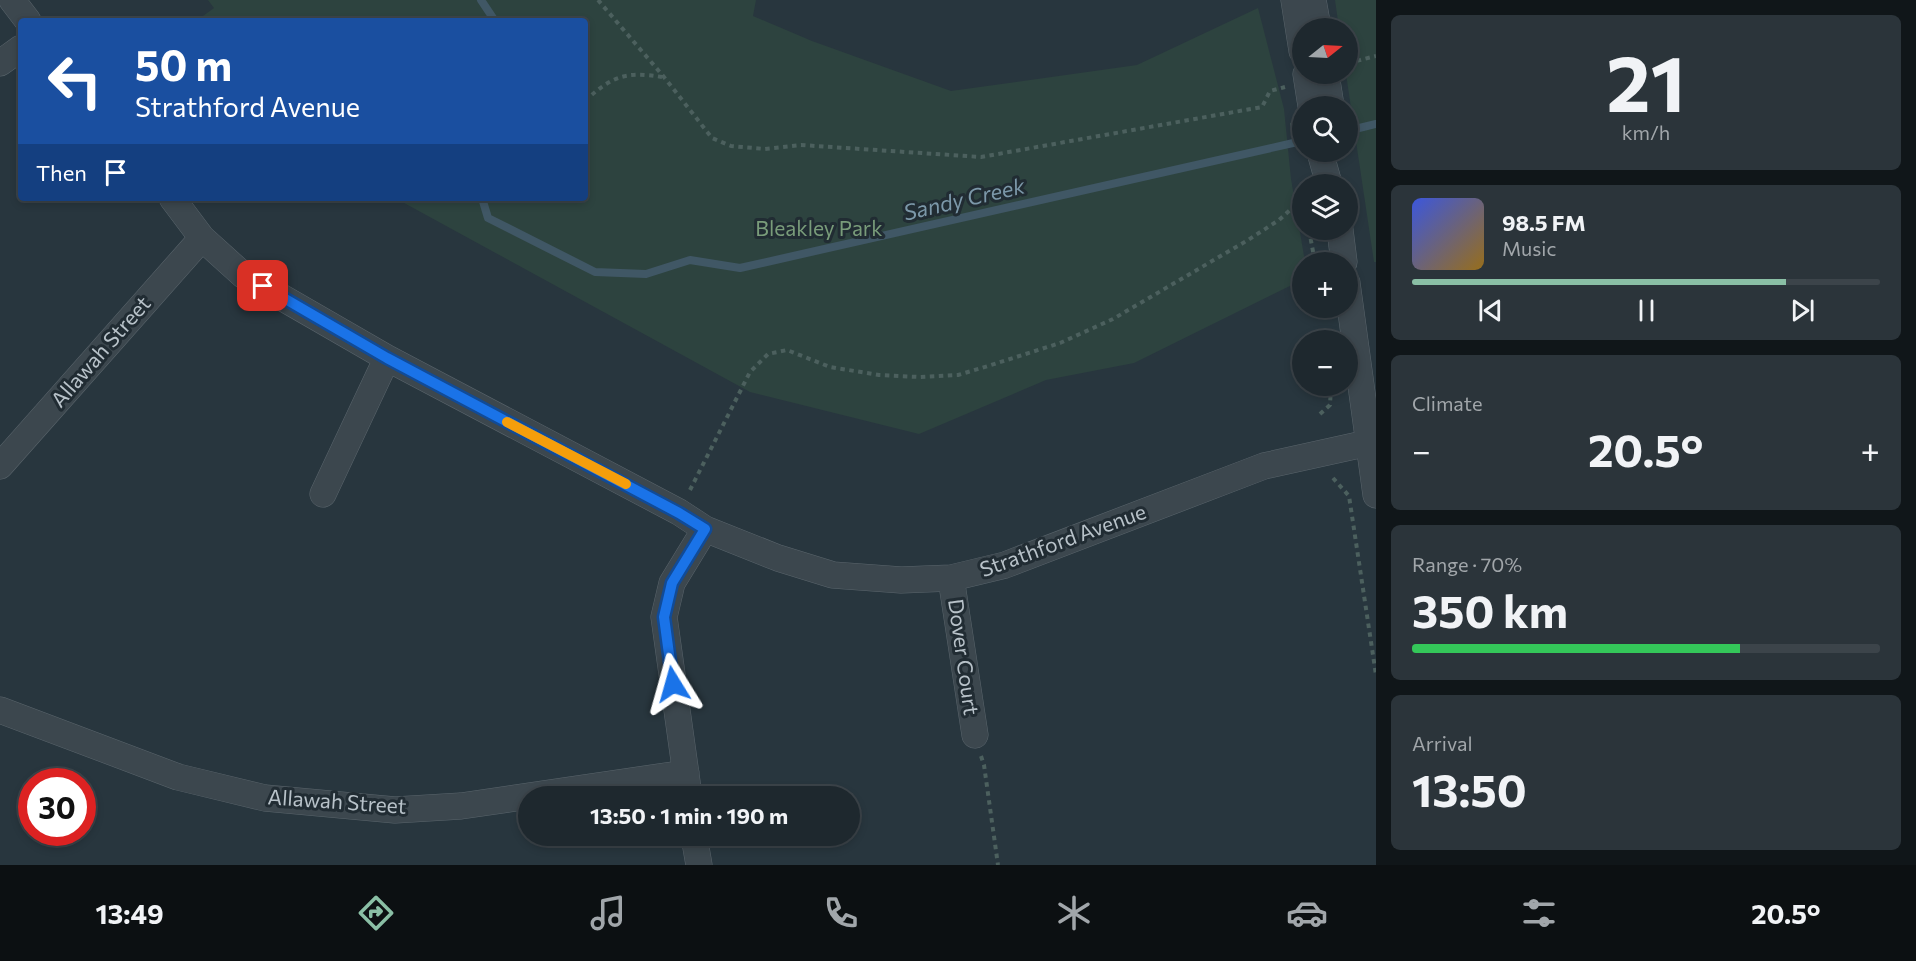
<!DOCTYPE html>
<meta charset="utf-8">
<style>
:root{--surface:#1e282e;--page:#2b343a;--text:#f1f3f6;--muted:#a1a6aa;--line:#3c444a;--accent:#8abfa5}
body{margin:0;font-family:Commissioner,sans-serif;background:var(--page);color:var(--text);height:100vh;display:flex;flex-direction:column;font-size:22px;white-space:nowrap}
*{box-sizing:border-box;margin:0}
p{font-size:20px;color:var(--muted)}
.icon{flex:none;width:33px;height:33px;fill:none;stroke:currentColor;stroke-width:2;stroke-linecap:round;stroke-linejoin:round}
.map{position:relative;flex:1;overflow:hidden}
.panel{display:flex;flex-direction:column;gap:15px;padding:15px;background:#101619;width:540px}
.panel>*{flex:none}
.hud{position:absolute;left:18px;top:18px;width:570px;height:183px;border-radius:6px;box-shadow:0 3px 9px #0003,0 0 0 2px var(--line);background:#1a4fa0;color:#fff;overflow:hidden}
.needle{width:39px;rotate:72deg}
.buttons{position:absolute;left:1292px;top:18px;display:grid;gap:12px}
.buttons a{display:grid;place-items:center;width:66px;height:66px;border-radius:50%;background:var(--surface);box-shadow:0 3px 9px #0003,0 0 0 2px var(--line);font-size:30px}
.speed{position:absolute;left:18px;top:768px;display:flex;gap:12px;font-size:30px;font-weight:700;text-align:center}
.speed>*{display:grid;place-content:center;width:78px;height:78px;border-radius:50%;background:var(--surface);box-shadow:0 3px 9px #0003,0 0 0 2px var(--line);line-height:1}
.speed .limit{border:9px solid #d22;background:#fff;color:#111}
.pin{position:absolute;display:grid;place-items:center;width:51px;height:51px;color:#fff;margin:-26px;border-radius:12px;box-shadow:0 3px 9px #0006}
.me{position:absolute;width:66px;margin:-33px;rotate:352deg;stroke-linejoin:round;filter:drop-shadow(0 0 4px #0008)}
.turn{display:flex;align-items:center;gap:21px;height:126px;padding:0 18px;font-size:27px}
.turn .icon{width:78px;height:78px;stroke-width:2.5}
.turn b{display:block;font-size:42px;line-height:51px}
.then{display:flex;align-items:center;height:57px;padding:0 18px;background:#0003;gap:12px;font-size:22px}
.big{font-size:45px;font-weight:700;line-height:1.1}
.panel .card{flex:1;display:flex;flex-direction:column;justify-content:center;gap:9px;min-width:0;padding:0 21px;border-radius:9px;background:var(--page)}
.panel .dial{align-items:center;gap:0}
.dial b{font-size:78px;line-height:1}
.song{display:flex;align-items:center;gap:18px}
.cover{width:72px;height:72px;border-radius:9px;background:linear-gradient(135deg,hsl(230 70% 55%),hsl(40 70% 35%))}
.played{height:6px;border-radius:3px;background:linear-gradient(90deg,var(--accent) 80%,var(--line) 80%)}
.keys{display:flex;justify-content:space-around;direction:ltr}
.heat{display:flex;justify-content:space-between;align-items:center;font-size:33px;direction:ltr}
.charge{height:9px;border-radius:4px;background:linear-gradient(90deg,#34c759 70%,var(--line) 0)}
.trip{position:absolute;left:518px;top:786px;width:342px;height:60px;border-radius:30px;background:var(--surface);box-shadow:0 3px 9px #0003,0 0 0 2px var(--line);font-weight:700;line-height:60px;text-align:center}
.menu{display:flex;height:96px;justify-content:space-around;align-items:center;background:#0c1012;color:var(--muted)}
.menu .icon{width:42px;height:42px}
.menu .on{color:var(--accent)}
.menu b{font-size:27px;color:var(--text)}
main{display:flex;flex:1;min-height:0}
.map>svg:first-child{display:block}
.green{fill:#2d433f}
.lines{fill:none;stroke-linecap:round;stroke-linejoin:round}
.stream{stroke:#405765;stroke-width:8}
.minor-casing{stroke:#5a656c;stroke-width:27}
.path{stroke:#4c605e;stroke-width:4;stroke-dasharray:4.5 4.5;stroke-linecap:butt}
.minor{stroke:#3c474e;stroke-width:26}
.route-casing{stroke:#114b97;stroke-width:15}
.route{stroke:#1a73e8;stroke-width:10}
.slow{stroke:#f59e0b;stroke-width:10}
.labels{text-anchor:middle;stroke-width:6;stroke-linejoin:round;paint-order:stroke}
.park-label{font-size:21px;fill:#799c7a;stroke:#212c33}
.street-label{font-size:21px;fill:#b8c2c9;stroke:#212c33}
.water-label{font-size:22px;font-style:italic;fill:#7c98a9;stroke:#212c33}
</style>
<main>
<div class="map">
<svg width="1376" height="865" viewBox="0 0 1376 865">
<rect width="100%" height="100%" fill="#28363e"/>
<path class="green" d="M208 0H756L753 16 812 41 951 91 1137 65 1258 8 1284 109 1291 179 1305 262H1302V280L1134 363 1046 380 919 434 750 392 395 198H585V21H196L214 8Z
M1335 0H1376V262H1374L1346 74 1347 28H1339Z"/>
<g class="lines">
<path class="stream" d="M481 0 495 21
M1347 131 1376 124
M482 198 488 218 595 272 646 274 690 260 740 268 1302 141"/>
<defs>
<path id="minor" d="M12 0 28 21
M1294 0 1302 51
M1313 0 1318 28
M0 63 21 48
M1306 74 1311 106
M1326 74 1331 106
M1320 152 1329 184
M172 198 202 238 243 275 387 358 679 512 705 529 778 558 833 575 901 580 951 578 1005 565 1264 466 1368 443
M1340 230 1344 262
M1347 283 1376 495
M0 466 202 238
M323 494 387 358
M951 578 975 735
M0 710 178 777 265 798 395 810 461 806 686 773
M689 796 664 617 672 583 705 529
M694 836 699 865"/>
</defs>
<use href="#minor" class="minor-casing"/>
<path class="path" d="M598 0 664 77 712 138 731 146 765 149 801 145 981 157 1262 107 1270 91 1285 87
M1348 63 1376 56
M585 101C612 76 626 71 662 77
M1292 123 1296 146
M1309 230 1315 262
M1323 308 1324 316
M1320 414 1330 405 1331 386
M1333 478 1349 496 1376 675
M690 490 750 372 768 354 787 350 830 367 879 375 919 377 958 375 988 366 1060 343 1113 319 1248 240 1279 220 1302 199
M981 756 984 765 998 865"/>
<use href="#minor" class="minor"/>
</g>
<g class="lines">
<defs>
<path id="route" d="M263 286 387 358 679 513 705 529 672 583 664 617 673 684"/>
</defs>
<use href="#route" class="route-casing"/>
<use href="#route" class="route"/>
<path class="slow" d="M507 422 626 484"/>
</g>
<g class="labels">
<g class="park-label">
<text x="819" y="236">Bleakley Park</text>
</g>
<g class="street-label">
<text transform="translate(101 352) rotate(-49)" y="7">Allawah Street</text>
<text transform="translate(1063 541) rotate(-20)" y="7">Strathford Avenue</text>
<text transform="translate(963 657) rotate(82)" y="7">Dover Court</text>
<text transform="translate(337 802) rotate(4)" y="7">Allawah Street</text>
</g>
<g class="water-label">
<text transform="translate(964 199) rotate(-13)" y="8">Sandy Creek</text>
</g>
</g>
</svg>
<div class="buttons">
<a><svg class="needle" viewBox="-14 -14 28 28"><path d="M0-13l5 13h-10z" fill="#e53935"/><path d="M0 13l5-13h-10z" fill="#a1a6aa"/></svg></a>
<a><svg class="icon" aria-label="search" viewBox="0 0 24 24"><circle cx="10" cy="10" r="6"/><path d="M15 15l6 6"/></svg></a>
<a><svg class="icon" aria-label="layers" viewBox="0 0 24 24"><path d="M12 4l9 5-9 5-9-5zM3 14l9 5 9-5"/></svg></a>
<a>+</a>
<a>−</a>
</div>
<div class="speed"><div class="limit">30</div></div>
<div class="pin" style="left:263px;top:286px;background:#d93025"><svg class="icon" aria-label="arrive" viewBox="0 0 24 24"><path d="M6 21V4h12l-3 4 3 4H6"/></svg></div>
<svg class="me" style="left:673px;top:684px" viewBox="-20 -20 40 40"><path d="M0-17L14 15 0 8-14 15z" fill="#1a73e8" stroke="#fff" stroke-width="4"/></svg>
<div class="trip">13:50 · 1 min · 190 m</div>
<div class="hud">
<div class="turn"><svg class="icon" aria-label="left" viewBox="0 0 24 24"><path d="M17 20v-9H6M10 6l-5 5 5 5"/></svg><div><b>50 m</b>Strathford Avenue</div></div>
<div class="then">Then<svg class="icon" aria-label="arrive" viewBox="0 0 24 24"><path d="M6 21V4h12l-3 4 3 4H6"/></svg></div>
</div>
</div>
<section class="panel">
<div class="card dial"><b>21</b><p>km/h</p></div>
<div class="card">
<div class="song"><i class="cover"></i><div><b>98.5 FM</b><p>Music</p></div></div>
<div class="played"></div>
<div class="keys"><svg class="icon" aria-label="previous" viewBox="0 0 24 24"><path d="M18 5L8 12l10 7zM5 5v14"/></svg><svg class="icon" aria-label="pause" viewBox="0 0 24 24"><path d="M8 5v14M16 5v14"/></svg><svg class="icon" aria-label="next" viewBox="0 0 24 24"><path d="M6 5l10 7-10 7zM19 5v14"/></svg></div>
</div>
<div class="card"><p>Climate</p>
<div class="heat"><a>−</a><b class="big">20.5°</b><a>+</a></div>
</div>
<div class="card"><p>Range · 70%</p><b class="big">350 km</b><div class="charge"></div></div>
<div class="card"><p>Arrival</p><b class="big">13:50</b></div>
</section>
</main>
<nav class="menu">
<b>13:49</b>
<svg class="icon on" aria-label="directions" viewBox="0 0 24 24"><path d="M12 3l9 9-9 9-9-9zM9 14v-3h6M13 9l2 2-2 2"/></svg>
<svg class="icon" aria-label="music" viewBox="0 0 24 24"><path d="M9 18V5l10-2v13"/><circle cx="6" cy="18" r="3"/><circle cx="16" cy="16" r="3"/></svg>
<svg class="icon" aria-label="phone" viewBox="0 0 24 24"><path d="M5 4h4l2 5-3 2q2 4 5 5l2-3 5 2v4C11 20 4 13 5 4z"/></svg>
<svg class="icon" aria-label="climate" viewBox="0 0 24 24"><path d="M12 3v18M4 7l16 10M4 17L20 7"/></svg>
<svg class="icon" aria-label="car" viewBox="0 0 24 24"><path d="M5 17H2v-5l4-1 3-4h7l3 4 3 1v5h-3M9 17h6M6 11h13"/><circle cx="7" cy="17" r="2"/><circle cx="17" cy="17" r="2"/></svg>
<svg class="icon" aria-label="filters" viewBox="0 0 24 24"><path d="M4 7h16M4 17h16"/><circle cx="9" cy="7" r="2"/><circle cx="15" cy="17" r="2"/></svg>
<b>20.5°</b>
</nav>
